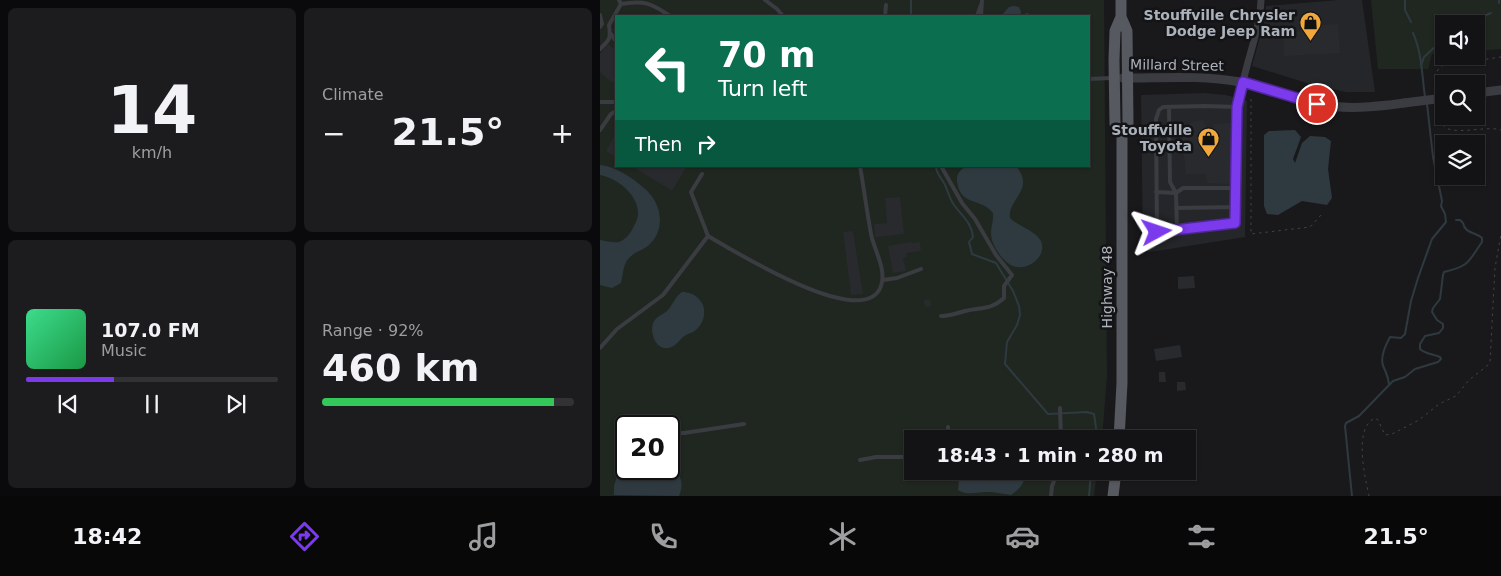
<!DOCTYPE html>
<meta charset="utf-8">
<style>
:root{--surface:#131315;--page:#1c1c1e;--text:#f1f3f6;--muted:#9d9ea0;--line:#323234;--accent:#7c3aed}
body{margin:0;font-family:"DejaVu Sans",sans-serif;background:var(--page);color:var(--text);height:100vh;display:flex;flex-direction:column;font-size:19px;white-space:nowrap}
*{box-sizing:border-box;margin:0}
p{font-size:16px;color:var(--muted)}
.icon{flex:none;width:28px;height:28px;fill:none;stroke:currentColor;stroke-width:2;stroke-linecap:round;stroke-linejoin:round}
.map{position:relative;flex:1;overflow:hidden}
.side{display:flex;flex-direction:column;gap:8px;padding:8px;background:#0a0a0c;width:600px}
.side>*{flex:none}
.top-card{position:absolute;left:15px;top:15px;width:475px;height:152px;border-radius:0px;box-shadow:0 1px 4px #0004,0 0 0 1px var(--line);background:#0b6e4f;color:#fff;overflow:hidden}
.controls{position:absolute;left:835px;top:15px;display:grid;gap:10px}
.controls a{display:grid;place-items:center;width:50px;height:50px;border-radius:0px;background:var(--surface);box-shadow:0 1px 4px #0004,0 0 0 1px var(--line);font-size:25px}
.speed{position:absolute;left:15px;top:415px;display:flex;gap:10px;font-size:25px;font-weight:700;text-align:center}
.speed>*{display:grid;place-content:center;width:65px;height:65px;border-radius:50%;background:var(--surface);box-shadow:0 1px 4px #0004,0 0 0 1px var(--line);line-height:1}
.speed .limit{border:2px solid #111;border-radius:8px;background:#fff;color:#111}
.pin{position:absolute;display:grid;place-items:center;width:42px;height:42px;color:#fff;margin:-21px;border:2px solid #fff;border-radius:50%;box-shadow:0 1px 5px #0007}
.me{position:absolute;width:55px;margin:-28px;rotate:85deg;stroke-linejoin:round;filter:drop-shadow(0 0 4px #0008)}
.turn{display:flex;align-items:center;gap:18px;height:105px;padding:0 20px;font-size:22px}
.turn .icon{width:65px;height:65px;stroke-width:2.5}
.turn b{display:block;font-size:35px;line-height:42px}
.then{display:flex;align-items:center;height:48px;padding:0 20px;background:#0003;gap:10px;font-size:19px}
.big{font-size:38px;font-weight:800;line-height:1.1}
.side .tile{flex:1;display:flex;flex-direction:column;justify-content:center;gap:8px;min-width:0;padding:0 18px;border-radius:8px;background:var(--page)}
.side .dial{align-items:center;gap:0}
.dial b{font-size:65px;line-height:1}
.song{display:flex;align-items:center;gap:15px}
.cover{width:60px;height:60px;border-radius:8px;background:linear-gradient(135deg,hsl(150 70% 55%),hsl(140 70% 35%))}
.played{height:5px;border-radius:2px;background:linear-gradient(90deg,var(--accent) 35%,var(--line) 35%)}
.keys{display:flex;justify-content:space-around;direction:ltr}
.heat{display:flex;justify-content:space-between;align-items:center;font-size:28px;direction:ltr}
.charge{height:8px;border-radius:4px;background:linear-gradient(90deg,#34c759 92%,var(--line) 0)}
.side .tiles{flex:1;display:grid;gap:8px;grid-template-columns:repeat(2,1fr)}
.trip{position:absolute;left:304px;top:430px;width:292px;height:50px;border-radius:0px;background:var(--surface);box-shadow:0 1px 4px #0004,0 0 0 1px var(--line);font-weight:800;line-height:50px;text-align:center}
.tab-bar{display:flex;height:80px;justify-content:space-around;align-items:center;background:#080808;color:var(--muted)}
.tab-bar .icon{width:35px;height:35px}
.tab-bar .selected{color:var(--accent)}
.tab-bar b{font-size:22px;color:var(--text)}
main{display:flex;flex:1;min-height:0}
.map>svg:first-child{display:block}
.built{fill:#252629}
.green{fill:#1f2720;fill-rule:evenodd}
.water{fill:#2f3a40}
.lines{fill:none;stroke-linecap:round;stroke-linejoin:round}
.stream{stroke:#2f3a40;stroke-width:2}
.building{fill:#292a2d}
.path{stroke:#404348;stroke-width:1;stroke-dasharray:2.5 4;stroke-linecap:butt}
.service{stroke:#3a3c41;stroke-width:4}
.minor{stroke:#3a3c41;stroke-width:7}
.tertiary{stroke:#3a3c41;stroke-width:9}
.primary{stroke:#565960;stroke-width:11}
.tertiary-bridge{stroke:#3a3c41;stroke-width:9}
.route-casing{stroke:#51269a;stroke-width:12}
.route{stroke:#7c3aed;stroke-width:9}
.labels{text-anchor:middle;stroke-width:5;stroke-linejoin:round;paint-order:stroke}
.poi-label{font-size:14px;font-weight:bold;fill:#acb2bb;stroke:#141417;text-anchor:end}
.street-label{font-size:14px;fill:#acb2bb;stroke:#141417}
</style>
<main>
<section class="side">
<div class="tiles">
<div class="tile dial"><b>14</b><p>km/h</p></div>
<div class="tile"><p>Climate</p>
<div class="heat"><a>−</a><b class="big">21.5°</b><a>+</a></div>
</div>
<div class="tile">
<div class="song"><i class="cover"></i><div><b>107.0 FM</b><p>Music</p></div></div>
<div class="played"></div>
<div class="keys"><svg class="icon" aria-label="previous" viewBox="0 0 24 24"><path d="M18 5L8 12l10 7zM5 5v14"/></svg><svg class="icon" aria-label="pause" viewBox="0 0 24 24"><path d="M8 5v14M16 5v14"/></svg><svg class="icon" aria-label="next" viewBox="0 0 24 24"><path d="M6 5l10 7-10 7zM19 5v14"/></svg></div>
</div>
<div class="tile"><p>Range · 92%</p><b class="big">460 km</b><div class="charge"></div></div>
</div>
</section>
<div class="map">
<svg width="901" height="496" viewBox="0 0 901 496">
<rect width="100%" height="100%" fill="#19191c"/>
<path class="built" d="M739 0H762L775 92H746L710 84 652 66 665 19 666 6Z
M604 93 626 95 647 101 645 237 550 252 543 250 541 95Z"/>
<path class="green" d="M0 0H504L507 376 502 439H312V471H497L494 496H0ZM16 16H489V166H16ZM26 426H69V469H26Z
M771 0H901V49L876 51V24H844V53L832 54 828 69H778Z"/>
<path class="water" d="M414 6 419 7 421 12 420 16H401L409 7Z
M695 130 701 137 693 159 695 163 702 143 710 136 725 137 731 141 728 169 732 198 727 205 702 201 678 215 667 214 664 206V135L669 131Z
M0 165C17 167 31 177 44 188 61 202 67 228 49 245 43 250 35 252 30 257 23 263 23 275 21 283L12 288 0 285V240C6 241 14 243 19 242 25 240 30 234 33 228 35 224 38 219 38 214 39 195 17 178 0 175Z
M367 166H416C436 190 407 199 410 218 419 227 435 230 441 241 447 255 431 269 417 267 406 266 395 250 392 240 389 231 394 222 393 213 381 197 360 207 357 181 356 174 361 169 367 166Z
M82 292C89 292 94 294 99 299 108 308 105 325 93 332 90 334 89 333 86 335 82 337 79 342 75 345 59 356 49 336 53 323 56 316 63 315 68 310 73 304 75 297 82 292Z
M398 431 411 439H376L397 431Z
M69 463C80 473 85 482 79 496L14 495C13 483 17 474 26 466V469H69Z
M364 471H425C426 482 420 489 411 495 404 494 395 492 388 492 376 492 367 496 358 490L359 480Z"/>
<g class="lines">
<path class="stream" d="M311 0V16
M805 0V10L811 22
M899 3V0
M865 24 891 13
M813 33C822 53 822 76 825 97
M821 66 824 57 838 44 844 34
M336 166C336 174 341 177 344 183 348 190 349 198 354 205 362 216 372 223 373 237L369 242 372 254 396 263 413 291 419 306 420 315 417 325 407 342 405 364 448 414 487 412 494 414 497 435 496 439
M789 384C788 376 787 375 784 368 779 359 785 346 790 337L801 338 805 334 811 301 818 278 832 239 846 222 845 214 841 206 842 201 833 157 827 104
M489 496 491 471
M752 496 745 426 746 423 759 416 793 381 805 377 815 369 838 362 841 359 840 357C834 354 825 354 820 349V344L825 336 839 333 843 328V324L837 320 832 312 833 308 840 299 843 275 844 272C870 266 868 262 882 242V238C876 232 865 234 863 223L860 220H856"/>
</g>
<path class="building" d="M738 24 740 53 684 56 683 32 701 31V26Z
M8 44 16 51V79L13 83 0 72V54Z
M603 120 607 129H614V124L633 123V184L607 183 606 174H586L582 140 587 125 595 121Z
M16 133V157L6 151Z
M32 166H87L72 191Z
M300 197 304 234 275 237 274 224 287 223 285 198Z
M253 231 263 294 251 295 243 232Z
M311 242V243L320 242 321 251 306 253 307 257 303 258 306 271 293 273 288 246Z
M594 276 595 288 578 289V277Z
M330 299 331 306 325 307 324 300Z
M580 345 582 357 556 361 554 349Z
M559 372H565L566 382H559Z
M577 382H585L586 390 577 391Z"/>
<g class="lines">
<path class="path" d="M836 90 835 74 841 66 901 57
M651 99V234L710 227 722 214
M839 106C840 112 840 121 843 125 851 137 886 125 901 130
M769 496C765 477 753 428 775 418L778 420 785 435 792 434 819 420 839 404 856 396 869 380 887 366 890 362 895 268 901 234"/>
<path class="service" d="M165 0 177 9 183 16
M21 4C44 0 51 3 70 16
M0 15 2 24 0 27
M285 16 286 5
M377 16 381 5
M381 16 382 0
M426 16 427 15
M11 34 16 41
M0 49C10 39 11 39 9 25L21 4 19 0
M489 79 511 78
M0 102H16
M569 107 570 182 576 193 577 230
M637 107 605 106 563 107 559 110 556 119 557 232 635 223 637 107 643 84
M0 130 11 114 16 111
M102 174 91 192 108 236
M556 192 576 193 583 188H636
M576 208 635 207
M283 280 297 278 321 269
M341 316C350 316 357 313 365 311 381 307 391 310 404 298V286L412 275 396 255 375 219 362 203 341 166
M0 348 17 329 63 295 108 236C131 249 272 338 282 282 285 267 274 249 271 234 267 212 264 189 260 166
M460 408 461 439
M348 427V439
M69 433H84L144 424
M21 441H26
M260 460 276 457H312
M451 496 452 486 458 471"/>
<path class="minor" d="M643 82C649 54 660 28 661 0"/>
<path class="tertiary" d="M523 78C563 78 601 75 640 82 667 86 691 99 717 104 746 110 775 107 804 103
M876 93 901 90"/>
<path class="primary" d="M521 17 515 31 514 60 515 124 522 135
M519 439 522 383V135L528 124 527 31 521 17V0
M513 496 516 471"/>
<path class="tertiary-bridge" d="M804 103 844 98"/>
</g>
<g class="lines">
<defs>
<path id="route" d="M557 232 635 223 637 107 643 82 717 104"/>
</defs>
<use href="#route" class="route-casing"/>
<use href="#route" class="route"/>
</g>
<defs>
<symbol id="shop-pin" viewBox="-11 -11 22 30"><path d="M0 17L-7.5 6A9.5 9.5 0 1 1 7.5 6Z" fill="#f2a73b" stroke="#141417"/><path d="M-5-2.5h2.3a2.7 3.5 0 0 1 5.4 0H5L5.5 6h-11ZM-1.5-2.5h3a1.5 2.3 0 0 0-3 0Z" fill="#111"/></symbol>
</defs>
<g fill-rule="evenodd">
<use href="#shop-pin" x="698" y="10" width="25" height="34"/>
<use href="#shop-pin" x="596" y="126" width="25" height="34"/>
</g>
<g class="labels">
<g class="poi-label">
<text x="695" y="20">Stouffville Chrysler<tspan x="695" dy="16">Dodge Jeep Ram</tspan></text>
<text x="592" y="135">Stouffville<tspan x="592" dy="16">Toyota</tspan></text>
</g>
<g class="street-label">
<text transform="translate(577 65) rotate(1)" y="5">Millard Street</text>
<text transform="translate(507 287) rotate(-90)" y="5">Highway 48</text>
</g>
</g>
</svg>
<div class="controls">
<a><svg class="icon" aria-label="sound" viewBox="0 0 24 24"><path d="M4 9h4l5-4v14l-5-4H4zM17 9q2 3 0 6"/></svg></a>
<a><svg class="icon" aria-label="search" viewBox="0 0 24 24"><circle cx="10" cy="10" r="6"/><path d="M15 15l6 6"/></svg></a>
<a><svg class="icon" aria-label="layers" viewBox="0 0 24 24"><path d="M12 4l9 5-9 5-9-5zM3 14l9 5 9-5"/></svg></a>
</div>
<div class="speed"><div class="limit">20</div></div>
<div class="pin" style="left:717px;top:104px;background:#d93025"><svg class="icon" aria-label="arrive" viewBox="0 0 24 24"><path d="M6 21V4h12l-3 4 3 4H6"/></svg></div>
<svg class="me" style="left:557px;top:232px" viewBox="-20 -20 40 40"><path d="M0-17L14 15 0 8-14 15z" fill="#7c3aed" stroke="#fff" stroke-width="4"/></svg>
<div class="trip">18:43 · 1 min · 280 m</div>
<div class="top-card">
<div class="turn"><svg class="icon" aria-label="left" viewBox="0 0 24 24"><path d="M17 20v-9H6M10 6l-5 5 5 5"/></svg><div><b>70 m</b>Turn left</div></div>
<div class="then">Then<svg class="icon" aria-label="right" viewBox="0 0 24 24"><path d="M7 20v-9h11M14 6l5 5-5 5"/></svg></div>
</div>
</div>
</main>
<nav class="tab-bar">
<b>18:42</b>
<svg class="icon selected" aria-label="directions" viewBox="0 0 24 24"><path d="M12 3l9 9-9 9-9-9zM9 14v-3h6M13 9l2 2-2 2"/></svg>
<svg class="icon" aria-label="music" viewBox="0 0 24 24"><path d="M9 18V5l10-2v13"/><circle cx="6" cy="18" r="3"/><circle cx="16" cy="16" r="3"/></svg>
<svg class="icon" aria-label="phone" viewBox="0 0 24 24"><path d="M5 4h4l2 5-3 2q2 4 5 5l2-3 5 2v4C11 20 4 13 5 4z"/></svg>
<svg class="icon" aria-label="climate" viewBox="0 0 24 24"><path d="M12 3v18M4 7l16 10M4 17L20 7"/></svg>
<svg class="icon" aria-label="car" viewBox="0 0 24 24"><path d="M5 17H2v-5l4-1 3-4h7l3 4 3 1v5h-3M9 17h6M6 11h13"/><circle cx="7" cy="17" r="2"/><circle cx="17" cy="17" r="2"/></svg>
<svg class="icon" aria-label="filters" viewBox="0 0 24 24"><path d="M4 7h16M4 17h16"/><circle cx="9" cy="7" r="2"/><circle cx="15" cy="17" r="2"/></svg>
<b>21.5°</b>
</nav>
